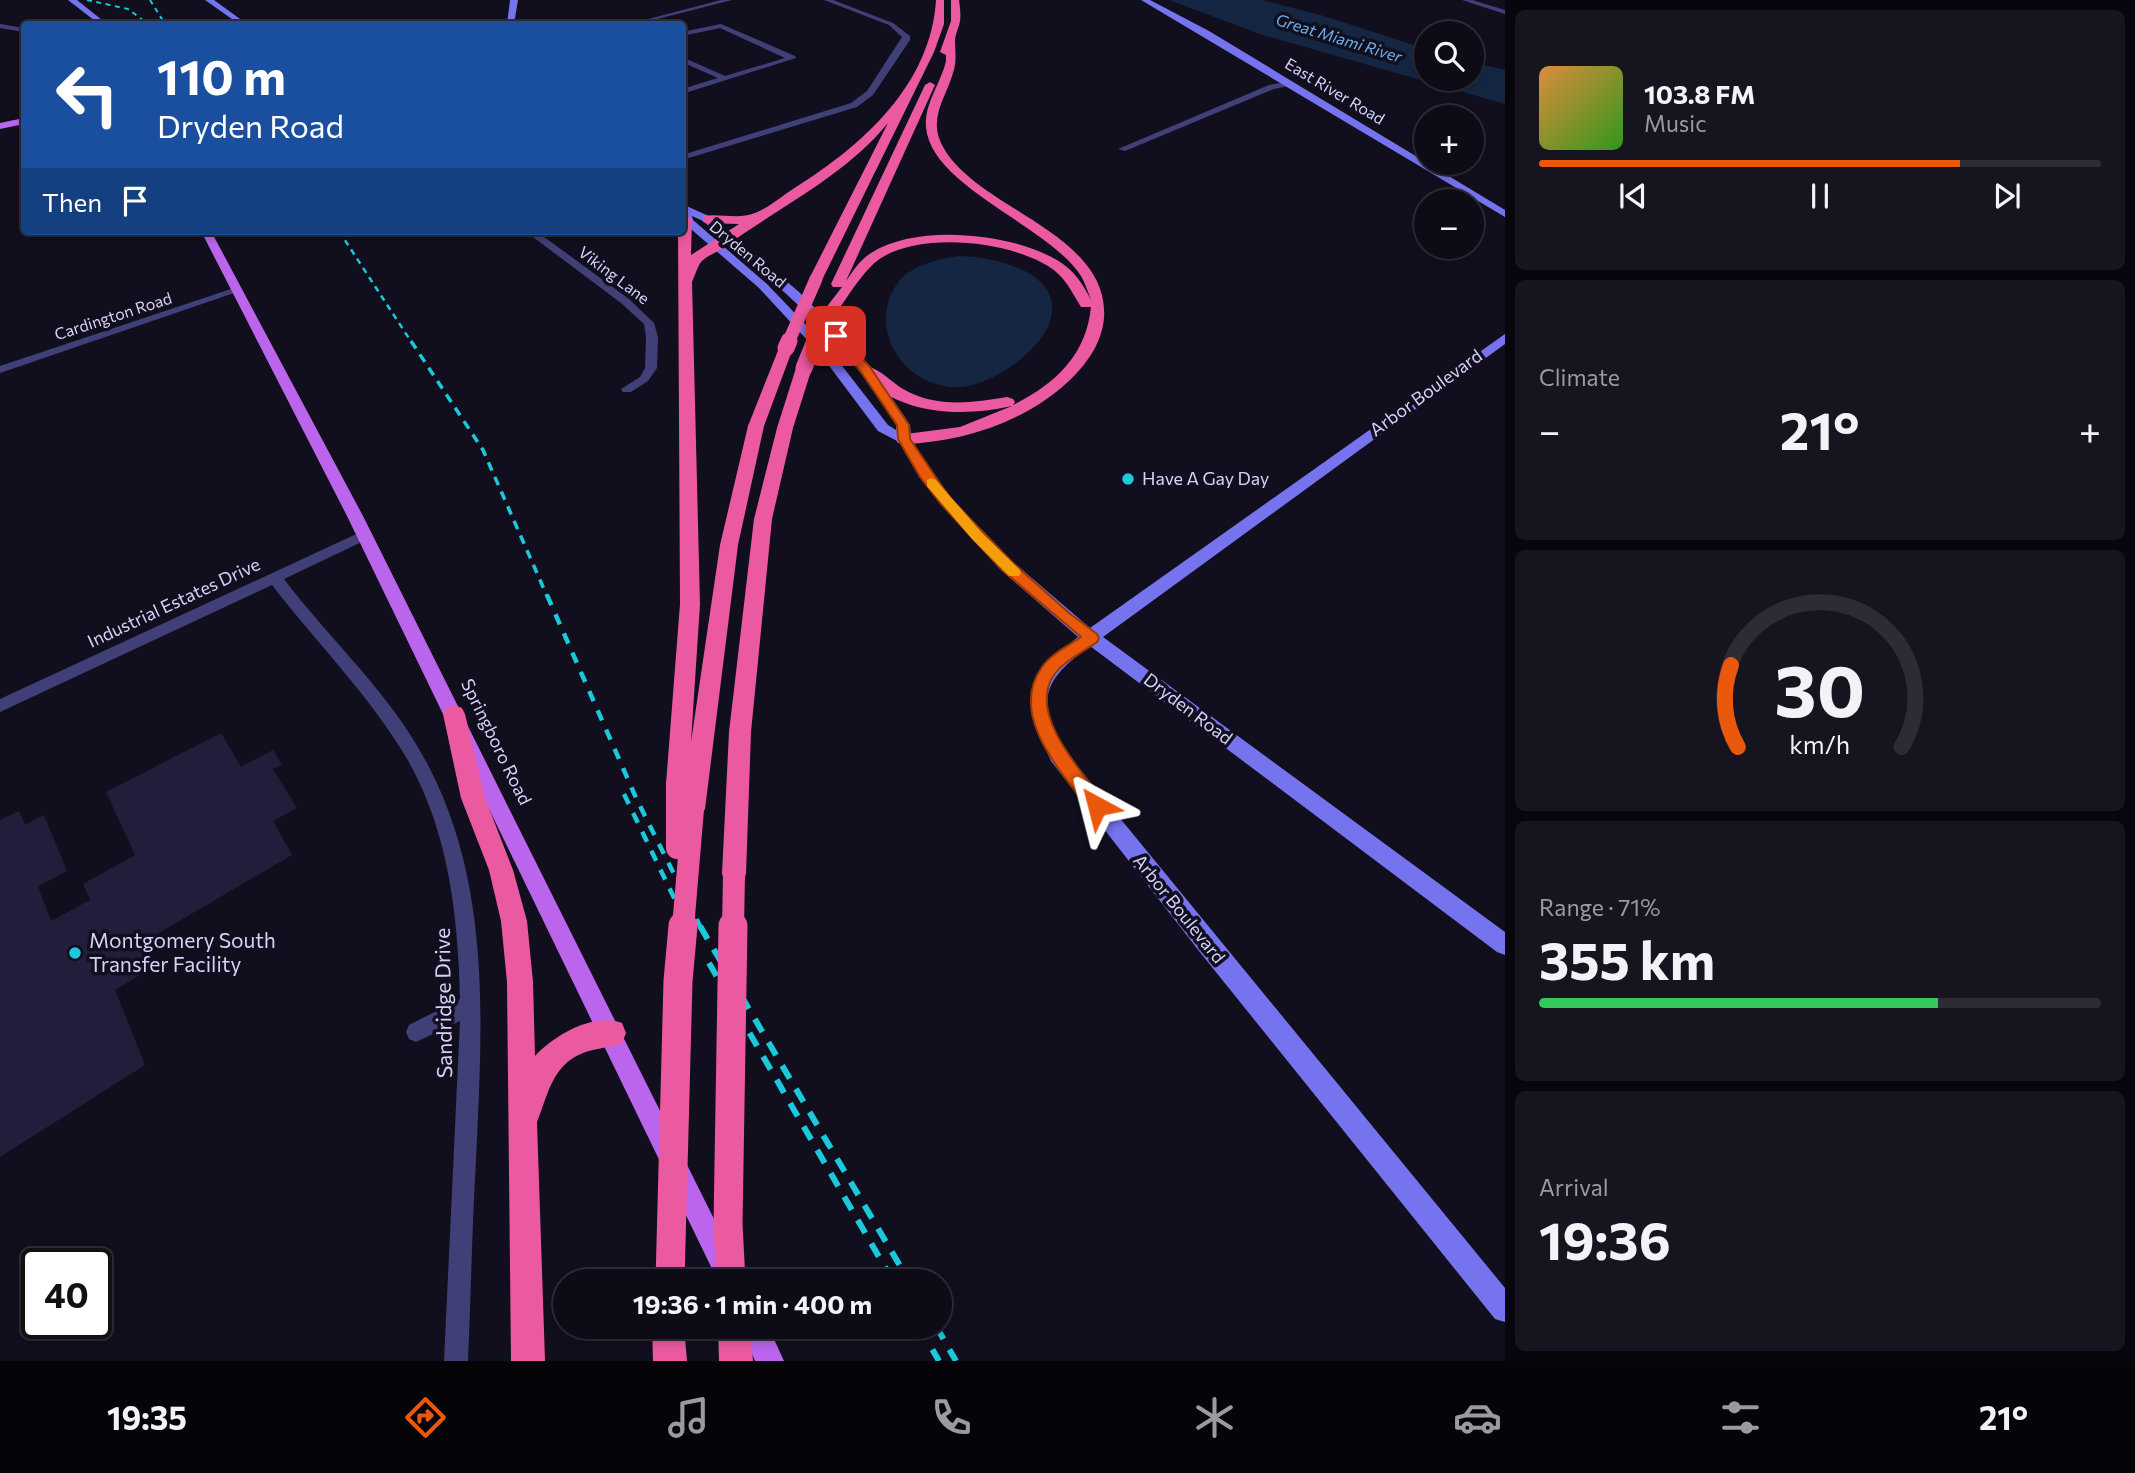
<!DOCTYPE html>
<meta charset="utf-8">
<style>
:root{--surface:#0d0b16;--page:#16141f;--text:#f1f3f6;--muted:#9a9ba1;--line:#2d2b35;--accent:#ea580c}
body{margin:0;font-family:Commissioner,sans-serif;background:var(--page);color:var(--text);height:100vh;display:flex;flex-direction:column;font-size:26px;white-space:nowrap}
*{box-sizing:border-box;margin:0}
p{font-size:23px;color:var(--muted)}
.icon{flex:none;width:38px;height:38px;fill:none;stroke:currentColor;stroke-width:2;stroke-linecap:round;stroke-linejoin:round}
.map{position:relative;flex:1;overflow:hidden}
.side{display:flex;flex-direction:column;gap:10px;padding:10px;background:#07060c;width:630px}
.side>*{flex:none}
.banner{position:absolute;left:21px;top:21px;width:665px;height:214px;border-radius:7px;box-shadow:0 4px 10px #0003,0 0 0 2px var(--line);background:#1a4fa0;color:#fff;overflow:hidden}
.tools{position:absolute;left:1414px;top:21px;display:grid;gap:14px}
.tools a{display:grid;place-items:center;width:70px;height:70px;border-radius:50%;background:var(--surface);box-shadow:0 4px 10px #0003,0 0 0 2px var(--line);font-size:35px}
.speed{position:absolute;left:21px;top:1248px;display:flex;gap:14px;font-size:35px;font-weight:700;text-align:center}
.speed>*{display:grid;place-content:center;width:91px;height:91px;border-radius:50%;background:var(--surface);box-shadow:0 4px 10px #0003,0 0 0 2px var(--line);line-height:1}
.speed .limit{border:4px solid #111;border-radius:10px;background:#fff;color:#111}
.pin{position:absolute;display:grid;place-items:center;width:60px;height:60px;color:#fff;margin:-30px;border-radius:14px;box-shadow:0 4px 10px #0006}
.me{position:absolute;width:77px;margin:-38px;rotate:322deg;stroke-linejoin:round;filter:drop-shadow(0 0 5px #0008)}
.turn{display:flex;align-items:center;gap:24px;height:147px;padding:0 21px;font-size:32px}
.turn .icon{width:91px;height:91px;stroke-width:2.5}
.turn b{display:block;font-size:49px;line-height:60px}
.then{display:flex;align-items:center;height:66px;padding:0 21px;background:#0003;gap:14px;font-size:26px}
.big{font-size:52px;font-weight:700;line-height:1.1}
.side .widget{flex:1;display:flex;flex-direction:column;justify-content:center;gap:10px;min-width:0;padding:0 24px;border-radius:10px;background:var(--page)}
.side .dial{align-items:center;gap:0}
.dial svg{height:182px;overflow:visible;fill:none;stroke:var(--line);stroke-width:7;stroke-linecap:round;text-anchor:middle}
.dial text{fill:var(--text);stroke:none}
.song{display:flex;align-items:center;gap:21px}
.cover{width:84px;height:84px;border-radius:10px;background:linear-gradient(135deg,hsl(30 70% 55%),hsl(110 70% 35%))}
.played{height:7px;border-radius:4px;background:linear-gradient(90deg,var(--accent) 75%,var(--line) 75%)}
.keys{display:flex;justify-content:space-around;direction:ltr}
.heat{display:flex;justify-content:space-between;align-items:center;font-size:38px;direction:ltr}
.charge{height:10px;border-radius:5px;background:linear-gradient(90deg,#34c759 71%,var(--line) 0)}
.trip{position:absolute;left:553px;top:1269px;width:399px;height:70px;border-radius:35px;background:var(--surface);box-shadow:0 4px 10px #0003,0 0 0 2px var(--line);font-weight:700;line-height:70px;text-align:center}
.tab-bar{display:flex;height:112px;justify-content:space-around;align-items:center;background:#050409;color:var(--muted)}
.tab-bar .icon{width:49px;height:49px}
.tab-bar .selected{color:var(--accent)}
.tab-bar b{font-size:32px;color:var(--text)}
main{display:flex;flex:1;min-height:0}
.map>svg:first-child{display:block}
.water{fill:#142642}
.building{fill:#231d3c}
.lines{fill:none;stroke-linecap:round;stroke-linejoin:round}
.street{fill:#413f77;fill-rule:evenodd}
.secondary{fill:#7673ee;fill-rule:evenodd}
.primary{fill:#ba65ec;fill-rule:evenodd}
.highway{fill:#eb5aa0;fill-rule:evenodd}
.rail-far4{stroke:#1bc8dc;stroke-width:2;stroke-dasharray:5 4.5;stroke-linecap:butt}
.rail-far3{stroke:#1bc8dc;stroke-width:2.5;stroke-dasharray:6 5;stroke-linecap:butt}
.rail-far2{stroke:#1bc8dc;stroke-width:3.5;stroke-dasharray:9 7;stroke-linecap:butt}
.rail-far1{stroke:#1bc8dc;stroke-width:4.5;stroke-dasharray:11 10;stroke-linecap:butt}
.rail{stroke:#1bc8dc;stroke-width:6;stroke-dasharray:15 12;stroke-linecap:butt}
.highway-bridge-far3{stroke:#eb5aa0;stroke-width:13}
.highway-bridge-far2{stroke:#eb5aa0;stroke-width:17}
.highway-bridge-far1{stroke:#eb5aa0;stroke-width:22}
.highway-bridge{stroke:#eb5aa0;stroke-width:29}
.route{fill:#ea580c;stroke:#983908;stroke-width:2}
.slow{fill:#f59e0b}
.poi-dot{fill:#1bc8dc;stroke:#110f1e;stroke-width:2.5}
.labels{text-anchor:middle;stroke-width:7;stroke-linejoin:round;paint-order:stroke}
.far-water-label{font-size:16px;font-style:italic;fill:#6bb1ed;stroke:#110f1e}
.far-street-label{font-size:16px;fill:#d6d1f9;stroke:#110f1e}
.street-label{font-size:18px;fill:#d6d1f9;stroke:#110f1e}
.poi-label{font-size:18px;fill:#d6d1f9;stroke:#110f1e;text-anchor:start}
.near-poi-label{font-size:21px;fill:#d6d1f9;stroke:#110f1e;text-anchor:start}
.near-street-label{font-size:21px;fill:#d6d1f9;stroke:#110f1e}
</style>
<main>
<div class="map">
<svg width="1505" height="1361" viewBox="0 0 1505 1361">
<rect width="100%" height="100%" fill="#110f1e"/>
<path class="water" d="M1169 0H1262L1324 16 1426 49V79H1472V62L1505 70V104L1263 35Z
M959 256C987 256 1048 268 1052 304 1056 343 995 385 960 387 907 390 865 331 897 284 909 266 938 259 959 256Z"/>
<path class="building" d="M221 733 241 767 273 750 282 765 273 769 297 808 273 821 292 855 145 941 156 965 115 990 145 1065 0 1157V820L19 811 25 825 44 815 67 871 38 886 51 921 90 900 83 884 135 855 106 792Z"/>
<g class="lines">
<path class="street" d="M721 0H732L638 24H629Z
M824 0H833L893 23 910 36V40L873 95 857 107 682 160V155L851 103 867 91 902 37 889 25Z
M1462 0H1472L1505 10V14Z
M0 24 24 28V32L0 28Z
M721 24 795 56 796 58 682 94V89L718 78 682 62V57L725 76 785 58 720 28 682 36V32Z
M1290 81 1293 85 1274 89 1125 151 1118 149 1269 85Z
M525 231H536L629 299 654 323 658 337 657 368 648 381 631 392H623L621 389 640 377 645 368 646 337 644 324 621 303Z
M231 289 240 291 0 373V366Z
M365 530 372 535 370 538 284 579C331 641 393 696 429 767 492 889 482 1028 476 1160 472 1227 471 1294 468 1361H444L460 1021 416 1042 409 1039 406 1032 409 1025 460 999C458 916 449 831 406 757 369 695 316 642 272 585L0 712V699Z"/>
<path class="secondary" d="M68 0H77L107 24H99Z
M205 0H214L247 24H239Z
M510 0H518L514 24H507Z
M1141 0H1150L1209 31 1505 210V217Z
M682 204 711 217 799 292 840 333 871 367 910 425 911 439 931 471 951 498 1013 562 1090 628 1505 334V344L1103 637 1505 932V955L1497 952 1090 646C1045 679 1034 698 1065 751L1505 1288V1322L1495 1319 1199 951 1051 761 1033 720 1031 694 1042 666 1078 637 1001 570 941 504 920 477 899 442 878 431 821 355 759 288 684 223ZM692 216 703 221C758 269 814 314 860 371 873 388 884 407 896 425V430L888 425 829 349 767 284 693 220Z"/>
<path class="primary" d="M24 118V124L0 129V123Z
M201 231H211L363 516 734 1259 738 1268 734 1277 725 1281 716 1277 347 516Z
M740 1326H768L784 1361H755Z"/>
<path class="highway" d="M936 0H944V24L934 52 821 282 816 283 809 279 888 123C844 177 777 208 722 249 697 262 702 259 692 282L700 604 691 742 720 545 748 426 779 348 786 344 793 348 764 426 738 545 705 809 701 816 693 819 685 816 681 809 684 791 677 794 669 791 666 784 680 604 678 231H682L684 218H692L691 255 739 224 707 223 703 222V216C720 213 738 220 755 213 770 207 783 195 796 187 863 145 931 84 936 0Z
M951 0H959C960 7 961 15 960 21 959 28 955 34 955 41 955 52 957 61 953 73 947 95 931 114 939 138 964 207 1110 229 1104 318 1102 341 1089 361 1073 377 1029 421 964 442 904 444L898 443 896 439 898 435 960 427 1012 406C959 418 895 415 858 370L861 367C875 363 891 382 903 389 936 408 971 403 1007 397L1013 399 1015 402 1013 405C1055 384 1086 356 1091 307H1081C1071 291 1065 276 1048 266 1007 241 923 232 881 258 861 271 843 306 827 325H817L815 322 842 287H833L831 284 925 85 930 82 935 85 846 281C853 271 860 260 871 253 917 223 1011 233 1057 260 1074 270 1083 284 1091 300 1088 292 1085 283 1081 276 1048 225 931 187 926 127 924 104 941 83 946 61V55L940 52 951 21Z
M804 363 812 368 793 428 772 519 751 732 746 874 743 882 734 885 725 882 722 874 729 732 754 519 777 428 796 368Z
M454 705 462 708 465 714 485 798 513 870 527 921 533 982 535 1056C554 1035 594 1012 622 1023L626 1033 622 1043C609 1048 596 1048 583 1053 552 1065 548 1095 537 1122L545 1361H511L507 982 501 921 489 870 461 798 443 714 446 708Z
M652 1326H684L687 1361H653Z
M718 1326H750L753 1361H719Z"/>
<path class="rail-far4" d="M87 0 128 9 148 24
M150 0 165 24"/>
<path class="rail-far3" d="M339 231 412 343"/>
<path class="rail-far2" d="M411 341 483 450 547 596"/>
<path class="rail-far1" d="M547 595 637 800 701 928
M624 794 677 904"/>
<path class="rail" d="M700 926 909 1281
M709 963 893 1281
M919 1326 939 1361
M936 1326 956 1361"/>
<path class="highway-bridge-far3" d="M788 343 816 279
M814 343 822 322"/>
<path class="highway-bridge-far2" d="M786 348 789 341
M804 368 815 341"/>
<path class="highway-bridge-far1" d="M677 784V848
M683 928 693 809
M733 928 734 874"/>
<path class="highway-bridge" d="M670 1281 678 981 683 926
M731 1281 728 1224 733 926"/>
</g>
<path class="route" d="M832 333H840L870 367 909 425 910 439 950 498 1012 562 1069 613 1097 634 1099 638 1097 642C1083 652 1064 661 1054 675 1027 713 1081 771 1103 800L1105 806 1103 811 1097 813 1090 811C1063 773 1007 716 1042 667 1051 654 1068 646 1081 637L1002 570 941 504 920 477 898 439 897 425 861 372 832 338Z"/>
<path class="slow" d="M931 478 936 480 982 533 1019 569 1021 572 1019 576H1009L972 539 927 486V480Z"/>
<g class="poi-dot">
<circle cx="1128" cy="479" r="7"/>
<circle cx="75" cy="953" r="7"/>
</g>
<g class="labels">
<g class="far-water-label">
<text transform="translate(1339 38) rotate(17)" y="6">Great Miami River</text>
</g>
<g class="far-street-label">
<text transform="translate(1335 91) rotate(31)" y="6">East River Road</text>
<text transform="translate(748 254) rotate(40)" y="6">Dryden Road</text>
<text transform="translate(614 275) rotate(37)" y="6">Viking Lane</text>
<text transform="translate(113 316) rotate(-18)" y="6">Cardington Road</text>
</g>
<g class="street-label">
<text transform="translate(1426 393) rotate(-36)" y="6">Arbor Boulevard</text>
<text transform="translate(174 603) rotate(-25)" y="6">Industrial Estates Drive</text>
<text transform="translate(1188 709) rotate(37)" y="6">Dryden Road</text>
<text transform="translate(496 742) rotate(64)" y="6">Springboro Road</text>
<text transform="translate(1179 909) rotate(51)" y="6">Arbor Boulevard</text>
</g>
<g class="poi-label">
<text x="1142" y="485">Have A Gay Day</text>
</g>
<g class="near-poi-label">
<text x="89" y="948">Montgomery South<tspan x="89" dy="24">Transfer Facility</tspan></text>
</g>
<g class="near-street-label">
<text transform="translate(444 1003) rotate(-91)" y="7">Sandridge Drive</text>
</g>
</g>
</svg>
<div class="tools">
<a><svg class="icon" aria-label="search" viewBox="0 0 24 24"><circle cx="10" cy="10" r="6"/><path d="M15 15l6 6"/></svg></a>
<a>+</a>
<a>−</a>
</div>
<div class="speed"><div class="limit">40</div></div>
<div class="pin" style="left:836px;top:336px;background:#d93025"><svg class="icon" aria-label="arrive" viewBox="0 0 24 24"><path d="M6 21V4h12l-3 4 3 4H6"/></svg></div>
<svg class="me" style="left:1097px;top:806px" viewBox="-20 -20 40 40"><path d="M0-17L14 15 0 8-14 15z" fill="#ea580c" stroke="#fff" stroke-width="4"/></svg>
<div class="trip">19:36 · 1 min · 400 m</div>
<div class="banner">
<div class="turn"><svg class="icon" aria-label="left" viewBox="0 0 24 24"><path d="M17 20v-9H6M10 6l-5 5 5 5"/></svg><div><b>110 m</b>Dryden Road</div></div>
<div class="then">Then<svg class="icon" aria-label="arrive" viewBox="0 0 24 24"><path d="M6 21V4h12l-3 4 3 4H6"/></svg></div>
</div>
</div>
<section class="side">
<div class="widget">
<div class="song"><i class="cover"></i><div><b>103.8 FM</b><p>Music</p></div></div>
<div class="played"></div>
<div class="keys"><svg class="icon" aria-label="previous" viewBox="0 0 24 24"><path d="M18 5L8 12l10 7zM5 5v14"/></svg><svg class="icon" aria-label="pause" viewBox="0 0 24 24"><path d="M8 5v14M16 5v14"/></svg><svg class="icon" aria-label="next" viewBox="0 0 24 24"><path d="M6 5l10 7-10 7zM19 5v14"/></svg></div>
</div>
<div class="widget"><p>Climate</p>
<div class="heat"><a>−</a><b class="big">21°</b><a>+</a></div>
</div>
<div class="widget dial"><svg viewBox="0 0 100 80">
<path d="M14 69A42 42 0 1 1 86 69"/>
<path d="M14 69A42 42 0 0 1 11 33" stroke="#ea580c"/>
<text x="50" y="56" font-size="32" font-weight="700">30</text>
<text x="50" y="72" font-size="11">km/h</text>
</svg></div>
<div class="widget"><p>Range · 71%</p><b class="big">355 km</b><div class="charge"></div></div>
<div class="widget"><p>Arrival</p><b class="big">19:36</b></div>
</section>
</main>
<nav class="tab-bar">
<b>19:35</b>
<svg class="icon selected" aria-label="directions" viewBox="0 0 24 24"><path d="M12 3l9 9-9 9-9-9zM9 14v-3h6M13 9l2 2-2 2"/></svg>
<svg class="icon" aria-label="music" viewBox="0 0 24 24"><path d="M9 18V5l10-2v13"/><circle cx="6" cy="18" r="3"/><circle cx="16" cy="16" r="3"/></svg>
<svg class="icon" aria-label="phone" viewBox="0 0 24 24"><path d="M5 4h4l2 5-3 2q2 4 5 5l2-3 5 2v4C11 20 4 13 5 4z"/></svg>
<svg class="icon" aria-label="climate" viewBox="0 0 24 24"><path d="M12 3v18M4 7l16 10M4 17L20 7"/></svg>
<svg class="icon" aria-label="car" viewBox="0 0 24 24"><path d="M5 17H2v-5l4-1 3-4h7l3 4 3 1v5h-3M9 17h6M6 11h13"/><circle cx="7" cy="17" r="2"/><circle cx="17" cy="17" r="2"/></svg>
<svg class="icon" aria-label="filters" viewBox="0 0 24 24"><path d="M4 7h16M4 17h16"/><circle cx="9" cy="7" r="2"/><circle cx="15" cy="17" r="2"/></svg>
<b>21°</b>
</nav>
